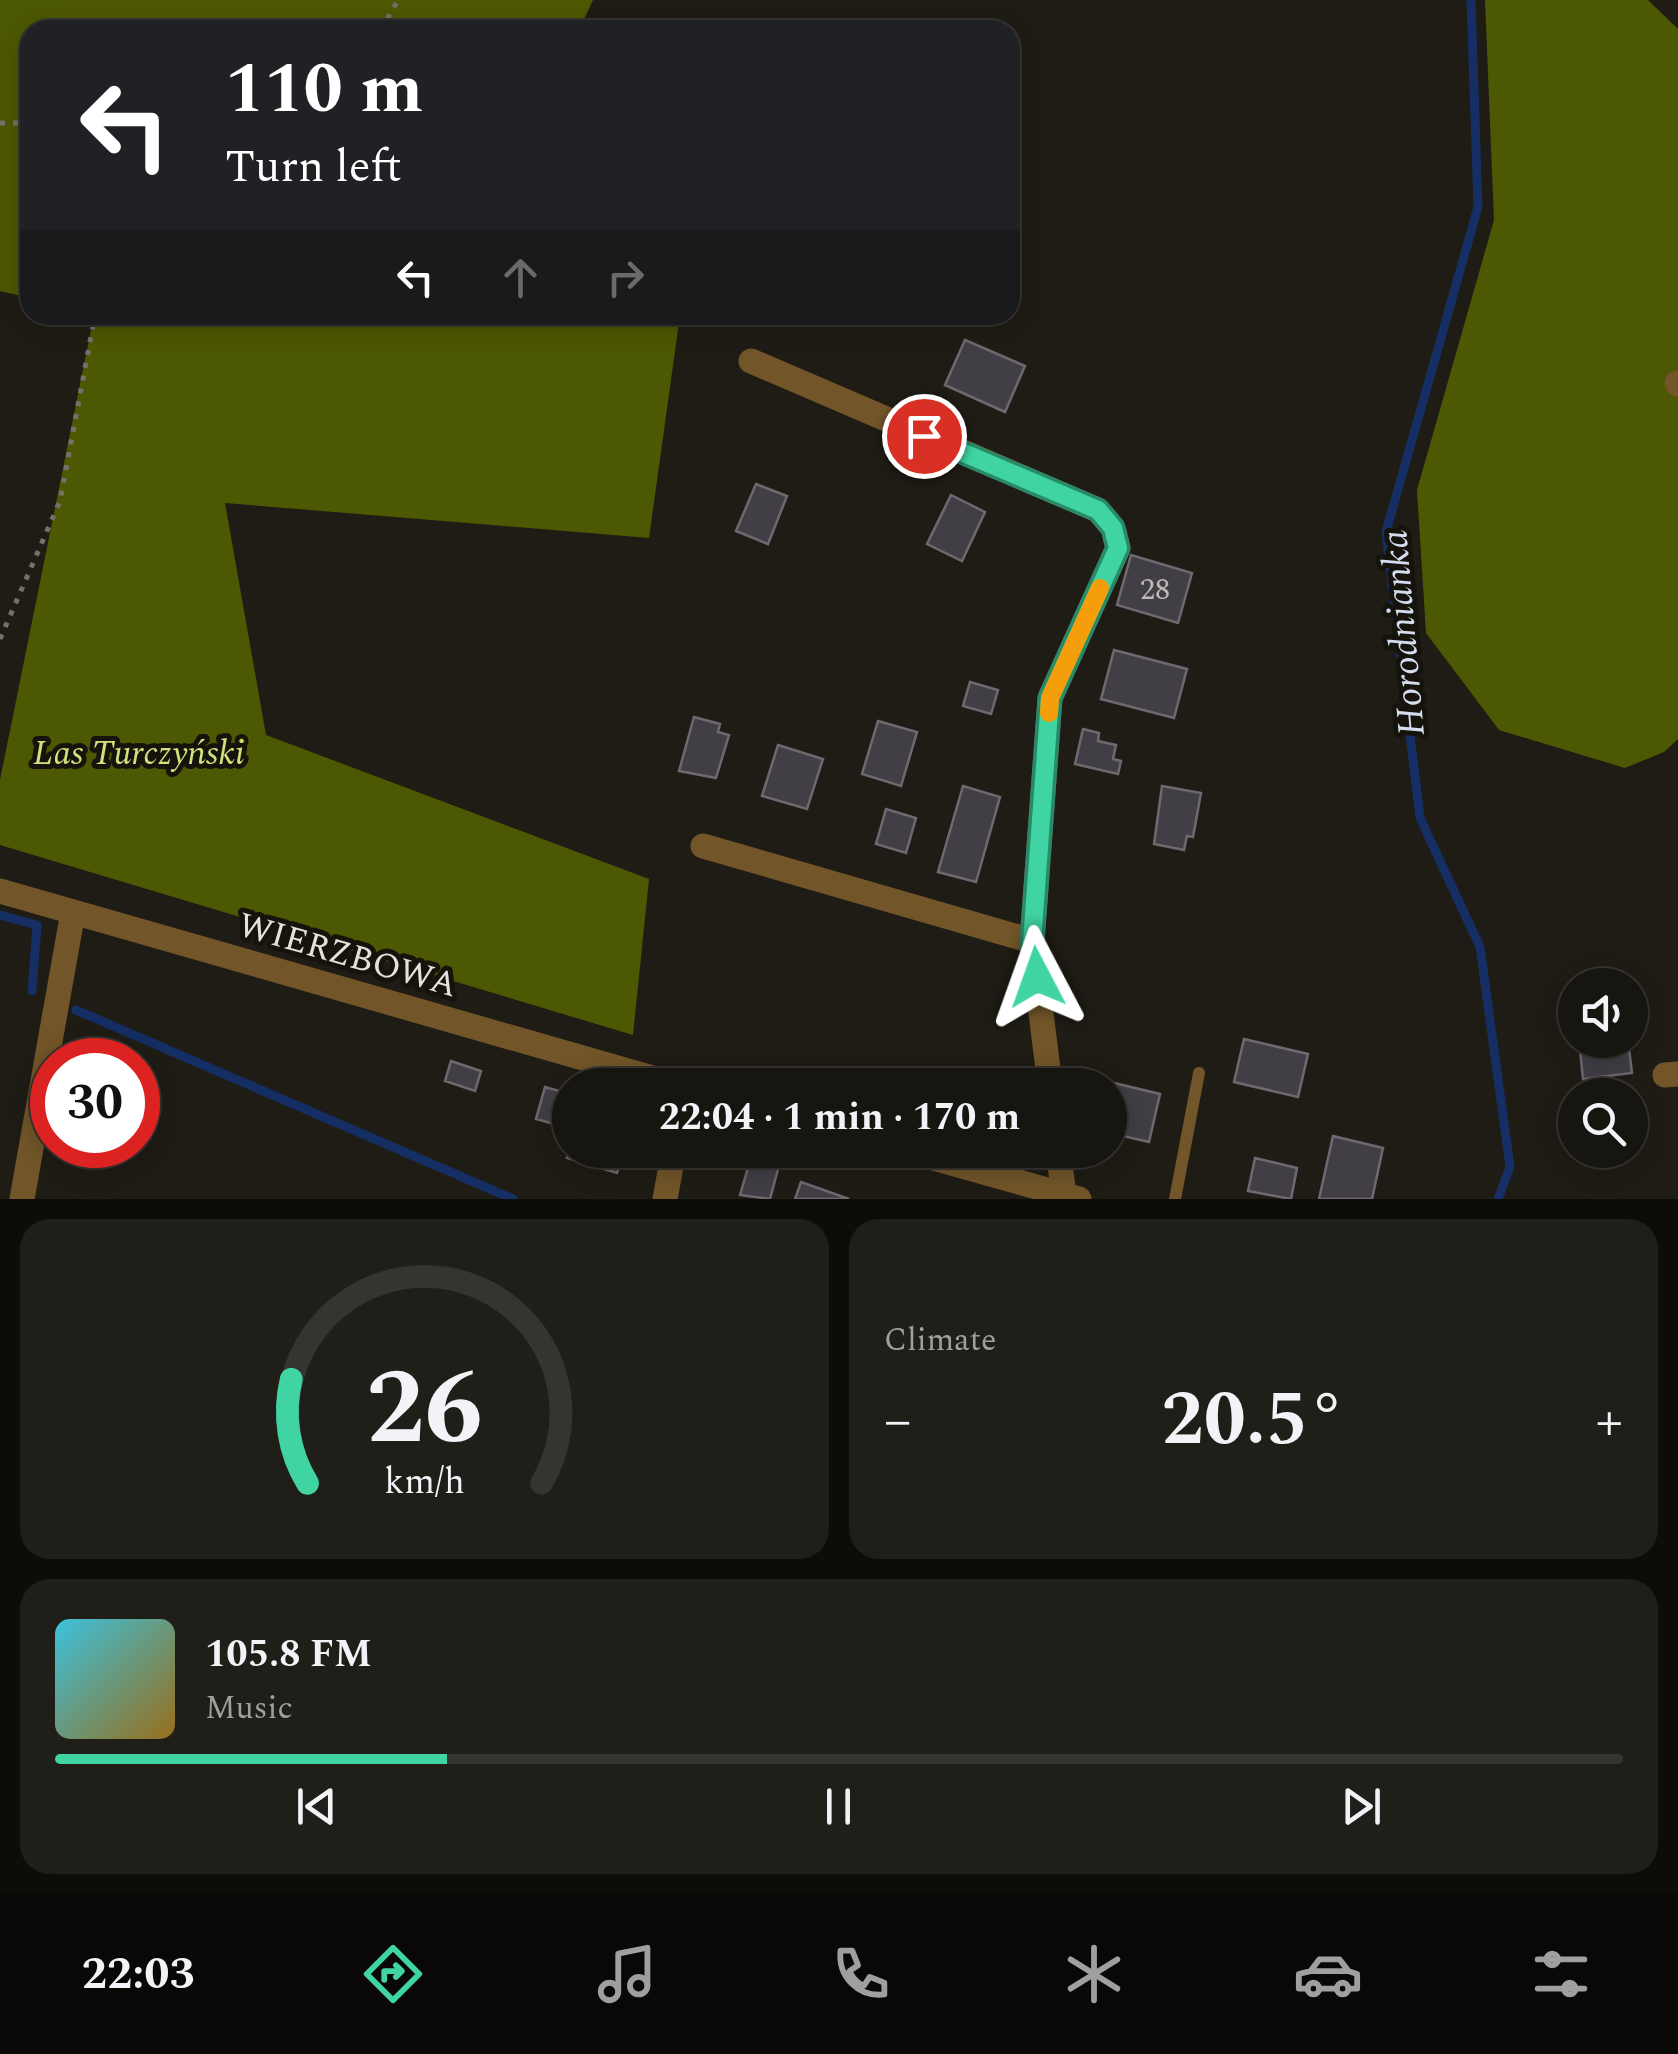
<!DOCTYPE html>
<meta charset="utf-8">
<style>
:root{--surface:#171510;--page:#201e19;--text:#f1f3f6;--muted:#9e9f9f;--line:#363430;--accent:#3fd4a2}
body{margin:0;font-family:Spectral,serif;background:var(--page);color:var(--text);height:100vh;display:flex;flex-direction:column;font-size:38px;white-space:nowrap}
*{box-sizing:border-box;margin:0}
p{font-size:32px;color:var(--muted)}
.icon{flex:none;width:55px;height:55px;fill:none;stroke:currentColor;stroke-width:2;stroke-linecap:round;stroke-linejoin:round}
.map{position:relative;height:1199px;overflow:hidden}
.panel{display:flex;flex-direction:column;gap:20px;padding:20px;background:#0d0c09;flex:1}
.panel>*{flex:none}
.hud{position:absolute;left:20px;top:20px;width:1000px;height:305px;border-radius:30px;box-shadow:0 5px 25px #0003,0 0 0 2px var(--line);background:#202124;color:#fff;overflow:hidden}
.controls{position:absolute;left:1558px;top:968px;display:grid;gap:20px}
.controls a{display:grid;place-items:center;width:90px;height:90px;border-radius:50%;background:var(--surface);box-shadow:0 5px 25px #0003,0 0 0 2px var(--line);font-size:50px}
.speed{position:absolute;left:30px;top:1038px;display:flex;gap:20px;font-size:50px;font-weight:700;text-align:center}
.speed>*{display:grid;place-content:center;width:130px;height:130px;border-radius:50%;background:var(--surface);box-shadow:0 5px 25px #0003,0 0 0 2px var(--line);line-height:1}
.speed .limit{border:15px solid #d22;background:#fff;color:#111}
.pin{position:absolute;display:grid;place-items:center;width:85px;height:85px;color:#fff;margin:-42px;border:5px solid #fff;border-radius:50%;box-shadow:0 2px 10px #0007}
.me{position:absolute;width:110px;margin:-55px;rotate:356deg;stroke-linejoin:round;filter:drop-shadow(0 0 8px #0008)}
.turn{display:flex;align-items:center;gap:35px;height:210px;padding:0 40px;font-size:45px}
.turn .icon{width:130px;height:130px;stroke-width:2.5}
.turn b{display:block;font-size:70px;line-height:85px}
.lanes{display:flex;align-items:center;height:95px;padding:0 40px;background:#0003;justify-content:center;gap:50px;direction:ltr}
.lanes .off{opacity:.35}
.big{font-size:75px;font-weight:700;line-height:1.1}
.panel .widget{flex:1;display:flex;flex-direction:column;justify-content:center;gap:15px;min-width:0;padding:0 35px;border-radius:30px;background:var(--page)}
.panel .dial{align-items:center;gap:0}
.dial svg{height:260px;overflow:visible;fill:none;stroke:var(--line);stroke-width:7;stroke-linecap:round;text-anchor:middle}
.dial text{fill:var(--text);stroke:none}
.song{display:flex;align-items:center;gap:30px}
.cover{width:120px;height:120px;border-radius:15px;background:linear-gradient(135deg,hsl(190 70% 55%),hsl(40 70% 35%))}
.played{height:10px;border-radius:5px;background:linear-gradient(90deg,var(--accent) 25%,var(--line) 25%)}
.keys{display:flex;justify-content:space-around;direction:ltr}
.heat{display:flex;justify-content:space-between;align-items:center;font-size:55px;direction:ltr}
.panel .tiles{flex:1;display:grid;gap:20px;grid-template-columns:1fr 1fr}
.widget:last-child{grid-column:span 2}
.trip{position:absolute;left:552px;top:1068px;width:575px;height:100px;border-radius:50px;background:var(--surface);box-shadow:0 5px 25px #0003,0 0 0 2px var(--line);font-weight:700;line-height:100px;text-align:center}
.menu{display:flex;height:160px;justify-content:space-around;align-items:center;background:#090806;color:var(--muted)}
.menu .icon{width:70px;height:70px}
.menu .on{color:var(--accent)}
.menu b{font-size:45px;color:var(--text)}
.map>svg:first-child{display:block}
.forest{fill:#4d5802}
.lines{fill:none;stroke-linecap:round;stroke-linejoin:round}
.stream{stroke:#152e63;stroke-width:9}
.building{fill:#423e46;stroke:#6e6971;stroke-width:2.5}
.path{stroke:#74716b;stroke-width:5;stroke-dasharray:5 8;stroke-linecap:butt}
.lane{stroke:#725629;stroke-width:12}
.street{stroke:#725629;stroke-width:25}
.route-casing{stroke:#298a69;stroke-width:25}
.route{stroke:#3fd4a2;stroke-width:18}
.slow{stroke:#f59e0b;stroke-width:18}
.labels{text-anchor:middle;stroke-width:10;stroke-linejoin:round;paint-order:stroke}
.number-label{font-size:30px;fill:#bcb9b7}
.park-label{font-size:35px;font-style:italic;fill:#cfe27b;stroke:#16130c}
.street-label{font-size:35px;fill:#e4e2dd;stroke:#16130c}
.water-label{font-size:38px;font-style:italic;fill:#d4ddee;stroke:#16130c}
</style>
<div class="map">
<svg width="1678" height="1199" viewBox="0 0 1678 1199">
<rect width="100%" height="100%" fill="#1f1c15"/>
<path class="forest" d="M0 0H593L579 30H30V298L0 291Z
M1485 0H1648L1678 29V739L1664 752 1625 768 1499 730 1426 633 1417 490 1494 220Z
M94 315H680L649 538 225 503 266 735 649 879 633 1035 0 845V780Z"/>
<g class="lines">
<path class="stream" d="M1471 0 1478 207 1386 532 1420 818 1480 947 1510 1167 1498 1199
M0 915 37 925 32 991
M76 1010 513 1199"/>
</g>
<path class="building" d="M965 340 1025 366 1005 412 945 385Z
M756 484 787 496 768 544 736 531Z
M951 495 985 512 962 561 927 544Z
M1131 555 1192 573 1178 623 1117 605Z
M1114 650 1187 669 1174 718 1101 699Z
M970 682 998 690 991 714 963 706Z
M694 717 720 724 718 732 729 735 716 778 679 771Z
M878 721 917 732 901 786 862 774Z
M1083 729 1099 733 1098 741 1116 745 1113 759 1121 761 1118 774 1075 764Z
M778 745 823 759 807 809 762 796Z
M963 786 1000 797 976 882 938 872Z
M1162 786 1201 793 1193 837 1187 836 1184 850 1154 844Z
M886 809 916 818 906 853 876 844Z
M1244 1039 1308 1054 1298 1097 1234 1082Z
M1579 1040H1628L1632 1073 1583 1079Z
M451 1061 481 1071 475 1091 445 1081Z
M1106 1081 1160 1094 1149 1142 1110 1133V1085H1105Z
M545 1087 563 1092 554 1124 536 1119Z
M1333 1136 1383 1148 1372 1199H1319Z
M570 1149V1150H624L617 1173 567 1158Z
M1255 1158 1297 1168 1291 1199 1248 1191Z
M750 1161 778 1169 770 1199 740 1195Z
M801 1182 849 1199H795Z"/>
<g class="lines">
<path class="path" d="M381 30 398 0
M0 123H30
M0 639 60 501 95 315"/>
<path class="lane" d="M1175 1199 1199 1073"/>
<path class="street" d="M751 361 1098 510 1113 528 1118 548 1050 698 1032 941 1050 1085
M1677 383 1678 384
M703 846 1032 941
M0 891 677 1085
M1665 1075 1678 1074
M905 1150 1079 1199
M1058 1150 1064 1195
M22 1199 73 912
M665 1199 674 1150"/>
</g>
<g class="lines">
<defs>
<path id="route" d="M924 436 1098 510 1113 528 1118 548 1050 698 1032 942 1037 977"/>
</defs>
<use href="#route" class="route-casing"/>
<use href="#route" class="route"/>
<path class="slow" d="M1049 713 1050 698 1100 588"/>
</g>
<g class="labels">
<g class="number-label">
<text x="1155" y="599">28</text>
</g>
<g class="park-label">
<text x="139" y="764">Las Turczyński</text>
</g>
<g class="street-label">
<text transform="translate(348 954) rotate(16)" y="12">WIERZBOWA</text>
</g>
<g class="water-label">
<text transform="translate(1402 633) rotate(-95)" y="13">Horodnianka</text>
</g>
</g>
</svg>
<div class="controls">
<a><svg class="icon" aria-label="sound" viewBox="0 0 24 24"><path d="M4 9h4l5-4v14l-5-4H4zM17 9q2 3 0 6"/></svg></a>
<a><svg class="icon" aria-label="search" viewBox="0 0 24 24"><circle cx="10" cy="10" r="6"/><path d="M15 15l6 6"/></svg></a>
</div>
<div class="speed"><div class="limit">30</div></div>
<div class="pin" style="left:924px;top:436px;background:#d93025"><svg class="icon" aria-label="arrive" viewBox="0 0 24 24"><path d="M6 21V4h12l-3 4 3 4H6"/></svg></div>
<svg class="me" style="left:1037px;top:977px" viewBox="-20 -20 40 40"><path d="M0-17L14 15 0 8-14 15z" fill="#3fd4a2" stroke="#fff" stroke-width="4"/></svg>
<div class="trip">22:04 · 1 min · 170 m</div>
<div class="hud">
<div class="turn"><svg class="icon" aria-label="left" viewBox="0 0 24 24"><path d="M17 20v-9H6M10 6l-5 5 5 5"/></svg><div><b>110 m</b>Turn left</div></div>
<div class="lanes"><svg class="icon" aria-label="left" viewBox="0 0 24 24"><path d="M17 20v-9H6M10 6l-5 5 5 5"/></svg><svg class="icon off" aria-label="ahead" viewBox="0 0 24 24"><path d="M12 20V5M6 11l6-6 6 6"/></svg><svg class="icon off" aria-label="right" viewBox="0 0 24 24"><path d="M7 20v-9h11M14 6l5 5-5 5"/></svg></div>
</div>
</div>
<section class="panel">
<div class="tiles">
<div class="widget dial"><svg viewBox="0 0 100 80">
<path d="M14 69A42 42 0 1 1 86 69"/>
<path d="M14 69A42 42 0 0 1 9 37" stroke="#3fd4a2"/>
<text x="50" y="56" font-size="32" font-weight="700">26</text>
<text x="50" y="72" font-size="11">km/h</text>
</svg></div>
<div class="widget"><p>Climate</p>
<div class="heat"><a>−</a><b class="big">20.5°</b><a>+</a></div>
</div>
<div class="widget">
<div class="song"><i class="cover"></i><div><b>105.8 FM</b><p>Music</p></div></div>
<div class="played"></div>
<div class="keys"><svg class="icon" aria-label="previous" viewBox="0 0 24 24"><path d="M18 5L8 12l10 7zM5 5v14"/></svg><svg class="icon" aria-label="pause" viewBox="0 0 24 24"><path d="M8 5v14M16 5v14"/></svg><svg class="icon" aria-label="next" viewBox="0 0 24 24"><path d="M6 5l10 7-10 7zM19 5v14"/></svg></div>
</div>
</div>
</section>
<nav class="menu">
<b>22:03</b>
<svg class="icon on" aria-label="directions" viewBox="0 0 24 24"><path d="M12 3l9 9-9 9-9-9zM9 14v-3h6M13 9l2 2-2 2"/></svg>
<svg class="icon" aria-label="music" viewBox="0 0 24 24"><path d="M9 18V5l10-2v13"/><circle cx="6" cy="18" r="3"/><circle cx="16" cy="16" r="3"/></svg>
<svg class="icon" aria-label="phone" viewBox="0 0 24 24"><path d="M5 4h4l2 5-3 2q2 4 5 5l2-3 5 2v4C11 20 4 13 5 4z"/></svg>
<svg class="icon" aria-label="climate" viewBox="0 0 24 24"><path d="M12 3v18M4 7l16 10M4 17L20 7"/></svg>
<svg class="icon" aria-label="car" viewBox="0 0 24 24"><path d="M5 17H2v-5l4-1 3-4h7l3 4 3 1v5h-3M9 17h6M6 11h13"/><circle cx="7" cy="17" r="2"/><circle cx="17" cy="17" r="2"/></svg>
<svg class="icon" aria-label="filters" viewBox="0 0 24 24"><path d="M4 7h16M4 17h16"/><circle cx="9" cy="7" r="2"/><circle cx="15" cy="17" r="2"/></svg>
</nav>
